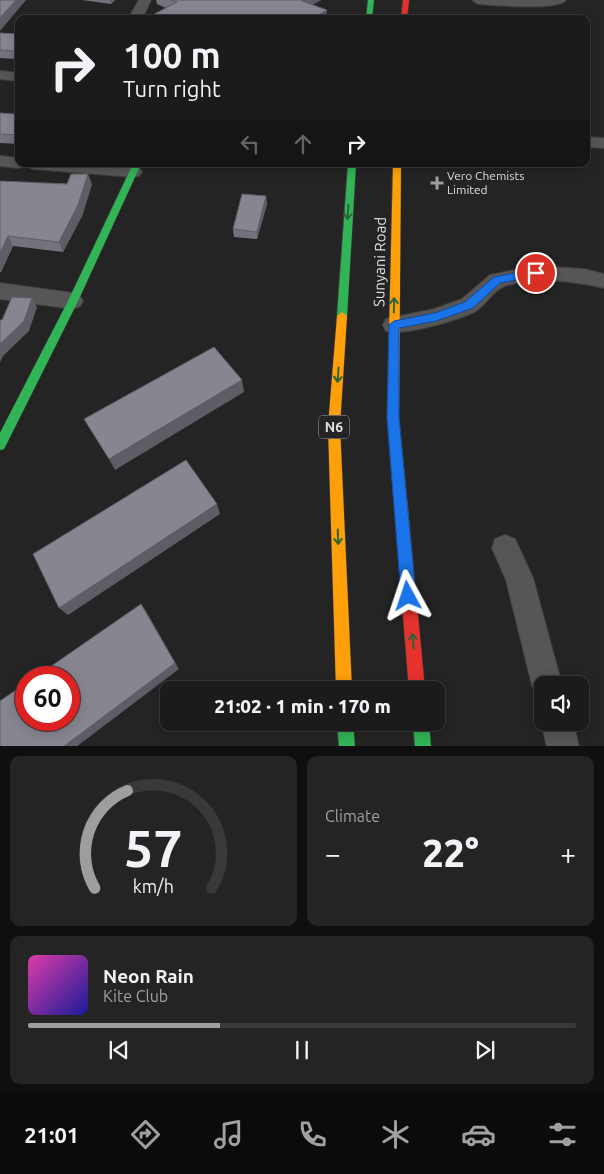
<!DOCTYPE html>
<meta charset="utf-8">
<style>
:root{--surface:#1b1b1c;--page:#242425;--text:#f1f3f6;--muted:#a0a1a3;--line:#39393b;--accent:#9e9e9f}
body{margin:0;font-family:Ubuntu,sans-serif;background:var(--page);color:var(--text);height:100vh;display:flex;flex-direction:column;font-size:19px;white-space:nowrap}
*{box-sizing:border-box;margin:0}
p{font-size:16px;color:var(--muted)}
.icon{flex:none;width:28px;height:28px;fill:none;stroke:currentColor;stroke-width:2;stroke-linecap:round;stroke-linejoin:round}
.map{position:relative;height:746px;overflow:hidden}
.drawer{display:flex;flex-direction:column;gap:10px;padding:10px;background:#0f0f0f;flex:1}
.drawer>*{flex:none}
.hud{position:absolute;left:15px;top:15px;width:575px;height:152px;border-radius:10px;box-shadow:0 2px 12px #0003,0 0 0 1px var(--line);background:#1b1b1c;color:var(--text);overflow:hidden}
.buttons{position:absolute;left:534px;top:676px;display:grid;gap:10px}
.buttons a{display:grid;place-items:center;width:55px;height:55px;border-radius:10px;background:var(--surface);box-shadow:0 2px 12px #0003,0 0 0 1px var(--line);font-size:25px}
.speed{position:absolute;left:15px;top:666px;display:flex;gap:10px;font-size:25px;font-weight:700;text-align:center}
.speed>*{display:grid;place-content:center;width:65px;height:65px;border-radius:50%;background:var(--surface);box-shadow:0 2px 12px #0003,0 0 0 1px var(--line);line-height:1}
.speed .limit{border:8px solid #d22;background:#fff;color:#111}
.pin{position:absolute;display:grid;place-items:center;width:42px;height:42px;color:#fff;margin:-21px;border:2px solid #fff;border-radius:50%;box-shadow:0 1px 5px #0007}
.me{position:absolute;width:55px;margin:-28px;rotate:355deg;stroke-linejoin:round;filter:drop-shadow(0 0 4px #0008)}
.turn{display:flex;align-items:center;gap:18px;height:105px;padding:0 25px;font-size:22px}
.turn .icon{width:65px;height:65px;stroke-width:2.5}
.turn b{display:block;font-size:35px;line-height:42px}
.lanes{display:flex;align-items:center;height:48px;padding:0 25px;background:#0003;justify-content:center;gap:25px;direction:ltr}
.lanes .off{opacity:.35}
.big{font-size:38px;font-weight:800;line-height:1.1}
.drawer .tile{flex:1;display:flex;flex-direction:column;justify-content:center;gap:8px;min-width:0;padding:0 18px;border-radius:10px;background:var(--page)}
.drawer .dial{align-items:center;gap:0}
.dial svg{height:130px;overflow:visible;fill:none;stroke:var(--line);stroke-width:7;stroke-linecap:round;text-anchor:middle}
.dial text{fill:var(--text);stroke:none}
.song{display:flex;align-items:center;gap:15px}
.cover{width:60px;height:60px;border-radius:8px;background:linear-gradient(135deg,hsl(320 70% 55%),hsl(240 70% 35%))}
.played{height:5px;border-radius:2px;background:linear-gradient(90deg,var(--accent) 35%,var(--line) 35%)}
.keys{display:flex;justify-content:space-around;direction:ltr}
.heat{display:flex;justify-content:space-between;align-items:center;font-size:28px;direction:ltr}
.drawer .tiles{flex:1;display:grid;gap:10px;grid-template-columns:1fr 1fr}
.tile:last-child{grid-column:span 2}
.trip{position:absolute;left:160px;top:681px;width:285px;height:50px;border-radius:10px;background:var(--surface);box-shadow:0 2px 12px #0003,0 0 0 1px var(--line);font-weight:800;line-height:50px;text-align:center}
.dock{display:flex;height:80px;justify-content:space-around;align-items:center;background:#0b0b0b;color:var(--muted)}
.dock .icon{width:35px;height:35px}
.dock .active{color:var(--accent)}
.dock b{font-size:22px;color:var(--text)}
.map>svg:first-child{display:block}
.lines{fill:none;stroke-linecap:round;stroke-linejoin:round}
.street-casing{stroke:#404040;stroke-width:2}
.fast-casing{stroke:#404040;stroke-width:1}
.slow-casing{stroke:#404040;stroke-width:1}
.jam-casing{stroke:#404040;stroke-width:1}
.street{fill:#565657;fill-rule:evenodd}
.fast{fill:#30b455;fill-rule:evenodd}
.slow{fill:#ff9f0a;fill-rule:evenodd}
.jam{fill:#e5322d;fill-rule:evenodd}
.wall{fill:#74727c}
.shaded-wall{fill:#5e5d65}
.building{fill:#878590;stroke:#5e5d65}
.oneway{stroke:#29643b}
.route{fill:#1a73e8;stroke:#114b97}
.poi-dot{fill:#9e9e9f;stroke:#242326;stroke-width:2}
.labels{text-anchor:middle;stroke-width:5;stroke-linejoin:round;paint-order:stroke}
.far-poi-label{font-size:12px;fill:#e0e0e1;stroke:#242326;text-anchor:start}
.shield{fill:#242326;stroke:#a8a7a9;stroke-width:1}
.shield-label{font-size:14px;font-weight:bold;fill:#e0e0e1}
.street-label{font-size:15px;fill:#e0e0e1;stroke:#242326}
</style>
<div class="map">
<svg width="604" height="747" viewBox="0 0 604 747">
<rect width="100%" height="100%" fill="#242425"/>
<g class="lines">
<defs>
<path id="street" d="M139 0H151L142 19H128Z
M472 0H566C557 11 494 5 478 4Z
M0 71 19 73V81L0 79Z
M586 137 604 138V148L586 147Z
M0 156 19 158V164C56 164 103 159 139 168L142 172 139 176 133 177 33 169 26 166 19 168 0 166Z
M536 266 584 269 604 274V288C573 281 536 276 505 286 493 290 486 305 476 311 459 320 404 336 386 331L383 325 386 319 434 309 462 299 490 275Z
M0 283 73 293 80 296 83 301 80 306 73 309 0 299Z
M505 535 515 539 533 578 562 685H542V698L536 696 532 685 506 580 492 548 495 539Z
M542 719V722H573L579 747H547L541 722Z"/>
<path id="fast" d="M368 0H374L372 19H366Z
M133 164H141L78 301 4 449 0 450V433L68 301Z
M348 164H356L347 316 342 320 337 316Z
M337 722H353L355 747H339Z
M413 722H429L431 747H415Z"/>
<path id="slow" d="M393 164H401L399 418 410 529 408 534 403 535 398 534 396 529 387 418Z
M342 312 347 316 340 426 352 690H336L328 426 337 316Z"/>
<path id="jam" d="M403 0H409L407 19H401Z
M403 523 408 524 410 529 425 690H409L396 529 398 524Z"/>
</defs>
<use href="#street" class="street-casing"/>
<use href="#fast" class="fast-casing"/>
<use href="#slow" class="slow-casing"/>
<use href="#jam" class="jam-casing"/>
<use href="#street" class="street"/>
<use href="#fast" class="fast"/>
<use href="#slow" class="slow"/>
<use href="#jam" class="jam"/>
</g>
<path class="wall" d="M82 0H115L111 4Z
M156 0H321L312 5 166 8 157 4Z
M0 33 19 34V57L17 59 0 58Z
M19 107V144L0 143V113L14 114Z
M0 181 67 184H92L82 216 63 252 13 246 1 272H0Z
M266 196 267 204 257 239 234 237 233 229Z"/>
<path class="shaded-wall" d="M16 0H26L0 31V18Z
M110 0H115L111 4Z
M304 0H321L302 11V1Z
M327 10 326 19H313Z
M19 44V57L17 59 14 51Z
M88 174 92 184 82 216 63 252 59 242Z
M266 196 267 204 257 239V232Z
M8 236 13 246 1 272 0 270V253Z
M32 298 37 307 29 331 3 356 0 362V344Z
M242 380 244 392 115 470 109 459Z
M217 504 220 514 68 615 59 608Z
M141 604 146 611 179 669 76 747H63Z"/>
<path class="building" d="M0 0H16L0 18Z
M171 0H304L302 1 327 10 313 19H145L177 2Z
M0 33 19 34V44L14 51 0 50Z
M19 107V135L0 134V113L14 114Z
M71 174H88L78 205 59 242 8 236 0 253V181L67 184Z
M242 194 266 196 257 232 233 229Z
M12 297 32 298 24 321 0 344V320H2Z
M214 347 242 380 109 459 84 419Z
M186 460 217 504 59 608 33 554Z
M141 604 175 663 63 747H0V701L26 683V720H69V678H34Z"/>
<defs><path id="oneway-shaft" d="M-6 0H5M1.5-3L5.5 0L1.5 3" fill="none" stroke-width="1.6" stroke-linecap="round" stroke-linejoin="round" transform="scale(1.25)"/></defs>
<g class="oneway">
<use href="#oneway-shaft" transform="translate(348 212) rotate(94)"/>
<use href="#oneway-shaft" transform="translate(394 305) rotate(-89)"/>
<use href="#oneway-shaft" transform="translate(338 375) rotate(94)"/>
<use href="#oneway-shaft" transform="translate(338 537) rotate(88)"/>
<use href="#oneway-shaft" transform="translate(413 641) rotate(-95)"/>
</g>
<path class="route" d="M536 269 541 273 540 276 500 283 473 308 436 321 399 328V418L416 596 413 601 408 603 403 601 401 596 387 418 389 325 394 321 435 313 465 302 494 277Z"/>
<path class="poi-dot" d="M434.5 175.5h5v5h5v5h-5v5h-5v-5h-5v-5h5z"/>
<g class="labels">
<g class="far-poi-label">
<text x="447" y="180">Vero Chemists<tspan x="447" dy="14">Limited</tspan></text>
</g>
<rect class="shield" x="319" y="415.5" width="30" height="23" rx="4"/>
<g class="shield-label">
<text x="334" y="432">N6</text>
</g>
<g class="street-label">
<text transform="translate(380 262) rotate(-89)" y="5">Sunyani Road</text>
</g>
</g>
</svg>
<div class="buttons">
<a><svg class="icon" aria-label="sound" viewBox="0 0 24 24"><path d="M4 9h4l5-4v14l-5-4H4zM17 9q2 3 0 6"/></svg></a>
</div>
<div class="speed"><div class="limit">60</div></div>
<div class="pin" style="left:536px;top:273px;background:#d93025"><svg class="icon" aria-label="arrive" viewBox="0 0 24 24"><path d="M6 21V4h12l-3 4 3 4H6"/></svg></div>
<svg class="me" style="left:408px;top:596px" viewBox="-20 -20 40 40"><path d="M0-17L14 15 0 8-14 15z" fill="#1a73e8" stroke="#fff" stroke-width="4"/></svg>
<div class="trip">21:02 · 1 min · 170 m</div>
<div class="hud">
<div class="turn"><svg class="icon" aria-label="right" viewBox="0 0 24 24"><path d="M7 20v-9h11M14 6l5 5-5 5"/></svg><div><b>100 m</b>Turn right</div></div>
<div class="lanes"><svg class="icon off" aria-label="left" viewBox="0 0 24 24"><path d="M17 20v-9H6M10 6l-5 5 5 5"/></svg><svg class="icon off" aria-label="ahead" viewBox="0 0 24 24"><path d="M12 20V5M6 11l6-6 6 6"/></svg><svg class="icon" aria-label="right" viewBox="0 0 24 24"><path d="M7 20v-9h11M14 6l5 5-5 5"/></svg></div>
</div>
</div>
<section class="drawer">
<div class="tiles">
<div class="tile dial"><svg viewBox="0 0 100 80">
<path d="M14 69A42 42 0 1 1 86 69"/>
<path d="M14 69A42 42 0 0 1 34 9" stroke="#9e9e9f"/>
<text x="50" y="56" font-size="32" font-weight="700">57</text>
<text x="50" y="72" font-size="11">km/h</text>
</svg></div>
<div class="tile"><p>Climate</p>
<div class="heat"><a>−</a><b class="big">22°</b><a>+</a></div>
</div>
<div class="tile">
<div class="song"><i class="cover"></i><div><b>Neon Rain</b><p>Kite Club</p></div></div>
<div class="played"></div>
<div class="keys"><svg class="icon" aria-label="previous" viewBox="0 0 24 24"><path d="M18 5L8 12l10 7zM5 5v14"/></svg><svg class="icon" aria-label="pause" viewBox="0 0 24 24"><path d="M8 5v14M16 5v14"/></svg><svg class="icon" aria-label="next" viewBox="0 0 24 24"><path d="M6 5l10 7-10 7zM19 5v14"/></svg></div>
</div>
</div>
</section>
<nav class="dock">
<b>21:01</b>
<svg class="icon active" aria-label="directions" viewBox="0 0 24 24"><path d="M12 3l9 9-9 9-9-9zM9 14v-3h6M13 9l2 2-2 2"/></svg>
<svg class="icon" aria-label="music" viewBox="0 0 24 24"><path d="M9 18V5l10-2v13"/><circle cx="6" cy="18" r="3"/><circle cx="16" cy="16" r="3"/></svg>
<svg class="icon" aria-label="phone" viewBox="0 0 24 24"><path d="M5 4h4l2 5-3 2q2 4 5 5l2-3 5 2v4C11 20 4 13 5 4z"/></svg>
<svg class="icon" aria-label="climate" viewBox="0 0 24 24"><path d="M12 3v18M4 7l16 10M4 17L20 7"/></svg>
<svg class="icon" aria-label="car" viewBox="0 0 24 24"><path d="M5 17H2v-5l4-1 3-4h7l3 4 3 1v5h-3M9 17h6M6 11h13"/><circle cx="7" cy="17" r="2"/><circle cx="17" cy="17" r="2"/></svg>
<svg class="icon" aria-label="filters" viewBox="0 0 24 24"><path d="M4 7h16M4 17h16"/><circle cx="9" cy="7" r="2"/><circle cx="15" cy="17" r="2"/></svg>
</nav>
